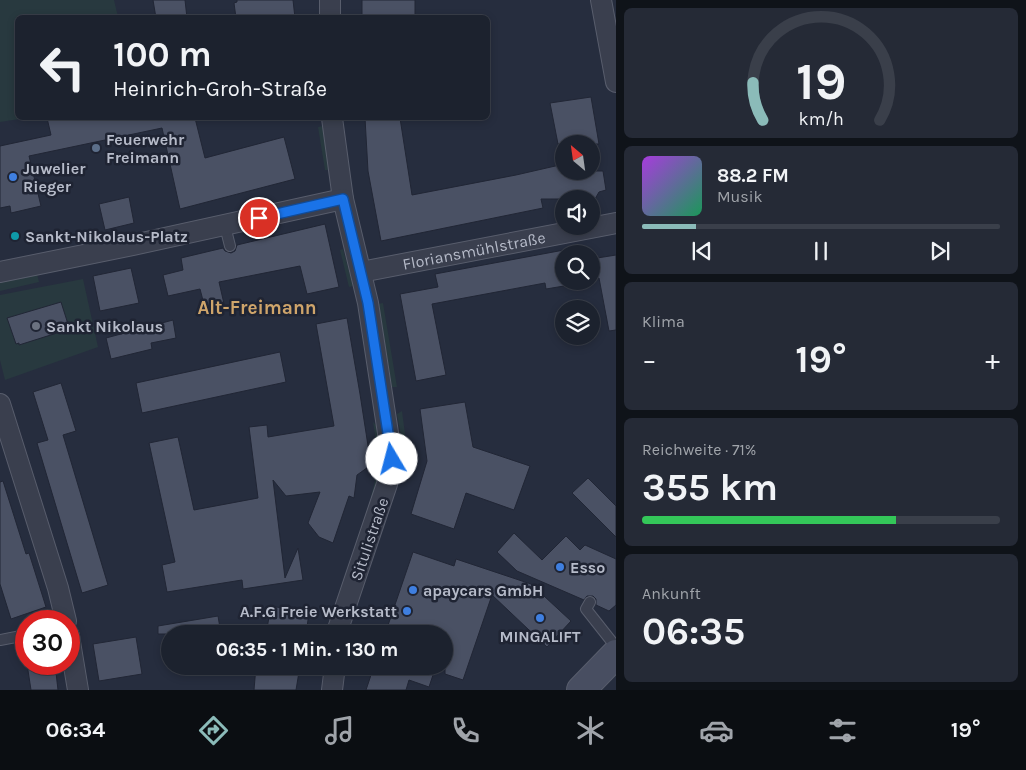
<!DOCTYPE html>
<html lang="de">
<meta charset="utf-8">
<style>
:root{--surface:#1c222e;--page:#252a36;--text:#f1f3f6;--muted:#a0a4aa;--line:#3a3f4a;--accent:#8bbbb9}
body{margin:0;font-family:Karla,sans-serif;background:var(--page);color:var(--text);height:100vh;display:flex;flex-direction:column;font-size:19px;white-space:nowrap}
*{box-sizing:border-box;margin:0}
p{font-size:16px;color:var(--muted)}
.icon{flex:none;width:28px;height:28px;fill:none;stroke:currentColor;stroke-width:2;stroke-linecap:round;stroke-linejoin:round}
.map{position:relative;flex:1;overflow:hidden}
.drawer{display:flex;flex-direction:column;gap:8px;padding:8px;background:#0f1319;width:410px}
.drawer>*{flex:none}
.banner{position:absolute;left:15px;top:15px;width:475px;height:105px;border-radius:8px;box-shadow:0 2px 8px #0003,0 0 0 1px var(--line);background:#1c222e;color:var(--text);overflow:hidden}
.needle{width:32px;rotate:331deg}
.tools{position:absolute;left:555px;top:135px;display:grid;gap:10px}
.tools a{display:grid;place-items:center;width:45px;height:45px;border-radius:50%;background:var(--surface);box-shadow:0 2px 8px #0003,0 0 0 1px var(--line);font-size:25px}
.speed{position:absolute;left:15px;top:610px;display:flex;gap:10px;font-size:25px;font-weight:700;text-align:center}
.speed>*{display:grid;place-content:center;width:65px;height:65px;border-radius:50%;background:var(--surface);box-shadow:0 2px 8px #0003,0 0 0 1px var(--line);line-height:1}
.speed .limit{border:8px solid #d22;background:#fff;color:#111}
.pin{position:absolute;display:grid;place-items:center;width:42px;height:42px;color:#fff;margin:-21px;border:2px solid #fff;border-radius:50%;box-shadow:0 1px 5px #0007}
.me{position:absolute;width:55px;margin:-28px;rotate:352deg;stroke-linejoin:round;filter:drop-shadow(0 0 4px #0008)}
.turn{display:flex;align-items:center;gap:18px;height:105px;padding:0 15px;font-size:22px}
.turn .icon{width:65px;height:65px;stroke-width:2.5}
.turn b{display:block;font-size:35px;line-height:42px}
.big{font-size:38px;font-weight:700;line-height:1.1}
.drawer .widget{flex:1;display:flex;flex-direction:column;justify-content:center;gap:8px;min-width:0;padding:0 18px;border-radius:8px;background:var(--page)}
.drawer .dial{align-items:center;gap:0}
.dial svg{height:130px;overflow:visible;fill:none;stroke:var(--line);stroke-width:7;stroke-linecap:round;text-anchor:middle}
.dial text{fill:var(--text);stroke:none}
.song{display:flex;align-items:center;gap:15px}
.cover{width:60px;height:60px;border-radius:8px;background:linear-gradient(135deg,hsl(280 70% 55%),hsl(150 70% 35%))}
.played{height:5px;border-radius:2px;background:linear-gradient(90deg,var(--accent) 15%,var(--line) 15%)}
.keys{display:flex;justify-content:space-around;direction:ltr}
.heat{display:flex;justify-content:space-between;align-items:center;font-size:28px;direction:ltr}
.charge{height:8px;border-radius:4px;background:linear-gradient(90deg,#34c759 71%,var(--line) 0)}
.trip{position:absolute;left:161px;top:625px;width:292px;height:50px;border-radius:25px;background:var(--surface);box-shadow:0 2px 8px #0003,0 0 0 1px var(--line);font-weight:700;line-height:50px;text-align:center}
.menu{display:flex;height:80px;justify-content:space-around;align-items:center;background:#0b0e12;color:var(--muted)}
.menu .icon{width:35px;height:35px}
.menu .active{color:var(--accent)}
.menu b{font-size:22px;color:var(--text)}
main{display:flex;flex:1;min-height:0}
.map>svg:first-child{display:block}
.green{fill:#28393f}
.building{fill:#4a5164;stroke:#212635}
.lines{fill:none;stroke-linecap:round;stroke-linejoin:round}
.lane-casing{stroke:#585d6c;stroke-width:12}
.street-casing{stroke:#585d6c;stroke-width:22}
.secondary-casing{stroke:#585d6c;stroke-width:30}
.lane{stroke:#3a3f4e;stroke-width:10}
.street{stroke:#3a3f4e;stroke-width:20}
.secondary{stroke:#484e61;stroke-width:28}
.route-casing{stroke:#114b97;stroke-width:12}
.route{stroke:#1a73e8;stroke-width:9}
.service-dot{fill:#5c6f8a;stroke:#1f2433;stroke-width:2}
.shop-dot{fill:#3f7fe0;stroke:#1f2433;stroke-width:2}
.culture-dot{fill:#0f9aa8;stroke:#1f2433;stroke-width:2}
.worship-dot{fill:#6b7280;stroke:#1f2433;stroke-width:2}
.labels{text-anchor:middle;stroke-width:5;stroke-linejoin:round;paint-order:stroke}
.poi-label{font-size:16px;font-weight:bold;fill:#b6bbc9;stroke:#1f2433;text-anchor:start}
.street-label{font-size:16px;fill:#b6bbc9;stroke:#1f2433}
.quarter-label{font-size:19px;font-weight:bold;fill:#cfa56b;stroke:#1f2433}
</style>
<main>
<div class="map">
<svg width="616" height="690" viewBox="0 0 616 690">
<rect width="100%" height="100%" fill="#262d3e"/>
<path class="green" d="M0 0H114L118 17 18 18V118H26L0 122Z
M323 126 329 162 328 170H325L318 127Z
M343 249 353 286 349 287 340 250Z
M37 274 39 282 0 291V282Z
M83 279 98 347 5 380 0 360V295Z
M383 303 397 387H392L378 304Z
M402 411 405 434V459H403L402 442 397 414Z
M373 422 378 427 380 446V472L375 498 371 496C380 467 378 452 373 422Z"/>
<path class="building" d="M153 0H185L187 18H156Z
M237 0H293L295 18H236L234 3 237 2Z
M362 0H415V18H362Z
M591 97 599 144H558L550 103Z
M47 118H195L205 158 284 137 295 179 180 209 162 128 29 156 41 206 11 213 10 206 0 208V146L51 135Z
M365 118H400L412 195 516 175 564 164V171H603L606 190 599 192 595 199H541L543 208 381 241 368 171Z
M129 197 134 223 105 230 99 204Z
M325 224 339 287 307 294 300 266 219 282 225 308 206 312 200 289 168 296 163 275 183 270 181 258 223 248 225 251 231 253 235 251 237 245Z
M564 250V286L546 289 545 283 432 304 446 375 416 381 400 294 438 287 435 274Z
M616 255V330L609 331 599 278 591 280V259Z
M131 268 139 303 100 311 93 276Z
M61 302 68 324 55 328 57 333 19 345V343L16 344 7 318Z
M347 318 360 394 371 465 357 475 354 498 349 496 333 543 319 537 308 523 320 492 286 496 273 480 285 578 298 548 303 580 243 589 242 580 167 592 162 565 175 562 149 443 178 437 194 510 258 498 249 427 267 425 268 437 334 426 316 324Z
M173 320 176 338 151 343 152 349 111 359 106 338Z
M280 352 286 382 142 413 136 383Z
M61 383 76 431 63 435 108 585 82 593 37 443 48 440 33 392Z
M465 402 473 447 530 466 514 510 466 493 454 529 411 514 427 461 420 409Z
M588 478 616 506V537L572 493Z
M3 481 26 554 29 553 46 607 11 619 0 584V482Z
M514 533 542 560 566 536 580 550 585 545 616 559V605L609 611 596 605V599L593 596H587L584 600 517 571 497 552Z
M413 552 454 566 456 559 531 584 571 621 547 647 492 595 463 680 445 674V634H385Z
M271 606 309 613 306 634H266Z
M218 616 221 634H158V626Z
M136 637 142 674 99 681 93 644Z
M27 664H55L58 690H31Z
M256 666H300L296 690H254Z
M374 666H436L429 687 409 680 406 690H366Z"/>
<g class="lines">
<defs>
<path id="lane" d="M225 226 230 246
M590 602 586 609 616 647
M0 640 26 635"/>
<g id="street">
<path d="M601 0 616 82"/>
<path d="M330 18V0"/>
<path d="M332 118 343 199 368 303 392 459 387 484 338 629V634"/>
<path d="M0 272 133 245 343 199"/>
<path id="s1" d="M361 272 616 223"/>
<path d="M0 404 58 588 66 621"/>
<path d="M69 636 78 690"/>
<path d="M332 690 335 666"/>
</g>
<path id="secondary" d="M581 690 616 654"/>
</defs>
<use href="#lane" class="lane-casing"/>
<use href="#street" class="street-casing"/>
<use href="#secondary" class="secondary-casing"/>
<use href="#lane" class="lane"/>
<use href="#street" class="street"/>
<use href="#secondary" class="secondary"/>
</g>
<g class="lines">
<defs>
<path id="route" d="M259 218 343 199 368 303 392 459"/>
</defs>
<use href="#route" class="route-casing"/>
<use href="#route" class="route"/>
</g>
<circle class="service-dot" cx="96" cy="148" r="5"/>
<g class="shop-dot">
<circle cx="13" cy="177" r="5"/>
<circle cx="560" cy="567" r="5"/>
<circle cx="413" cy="590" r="5"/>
<circle cx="407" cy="611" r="5"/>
<circle cx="540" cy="618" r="5"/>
</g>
<circle class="culture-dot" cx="15" cy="236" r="5"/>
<circle class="worship-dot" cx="36" cy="326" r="5"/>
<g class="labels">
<g class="poi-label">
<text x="106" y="145">Feuerwehr<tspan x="106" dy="18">Freimann</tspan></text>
<text x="23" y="174">Juwelier<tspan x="23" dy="18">Rieger</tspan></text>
<text x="25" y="242">Sankt-Nikolaus-Platz</text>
<text x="46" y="332">Sankt Nikolaus</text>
<text x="570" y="573">Esso</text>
<text x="423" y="596">apaycars GmbH</text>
<text x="397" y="617" text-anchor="end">A.F.G Freie Werkstatt</text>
<text x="540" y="642" text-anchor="middle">MINGALIFT</text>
</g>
<g class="street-label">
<text dy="6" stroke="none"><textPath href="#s1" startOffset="115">Floriansmühlstraße</textPath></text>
<text transform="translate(369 539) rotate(-71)" y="6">Situlistraße</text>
</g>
<g class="quarter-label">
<text x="257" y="314">Alt-Freimann</text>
</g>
</g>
</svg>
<div class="tools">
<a><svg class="needle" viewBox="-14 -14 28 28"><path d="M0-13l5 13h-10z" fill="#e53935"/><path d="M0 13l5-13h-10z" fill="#a0a4aa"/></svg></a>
<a><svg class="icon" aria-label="sound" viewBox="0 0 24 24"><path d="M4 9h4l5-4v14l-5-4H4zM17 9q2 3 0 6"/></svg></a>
<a><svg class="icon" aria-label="search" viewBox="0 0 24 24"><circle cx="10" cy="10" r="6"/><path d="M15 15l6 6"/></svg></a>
<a><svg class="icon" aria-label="layers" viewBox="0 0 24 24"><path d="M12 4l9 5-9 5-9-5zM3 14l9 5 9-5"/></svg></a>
</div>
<div class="speed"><div class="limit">30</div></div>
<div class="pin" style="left:259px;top:218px;background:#d93025"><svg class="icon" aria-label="arrive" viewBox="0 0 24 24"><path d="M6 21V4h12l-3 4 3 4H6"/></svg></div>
<svg class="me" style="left:392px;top:459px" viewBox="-20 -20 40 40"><circle r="19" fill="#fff"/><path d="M0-13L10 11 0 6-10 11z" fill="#1a73e8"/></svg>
<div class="trip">06:35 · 1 Min. · 130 m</div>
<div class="banner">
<div class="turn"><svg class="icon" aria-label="left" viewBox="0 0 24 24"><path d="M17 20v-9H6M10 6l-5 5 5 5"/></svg><div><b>100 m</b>Heinrich-Groh-Straße</div></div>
</div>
</div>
<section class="drawer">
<div class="widget dial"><svg viewBox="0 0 100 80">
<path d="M14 69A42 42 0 1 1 86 69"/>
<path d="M14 69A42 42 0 0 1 8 46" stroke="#8bbbb9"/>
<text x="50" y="56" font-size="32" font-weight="700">19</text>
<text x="50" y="72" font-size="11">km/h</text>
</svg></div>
<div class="widget">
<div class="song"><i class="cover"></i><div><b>88.2 FM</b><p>Musik</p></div></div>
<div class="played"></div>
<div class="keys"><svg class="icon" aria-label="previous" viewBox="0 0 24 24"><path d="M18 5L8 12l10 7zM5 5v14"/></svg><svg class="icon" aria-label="pause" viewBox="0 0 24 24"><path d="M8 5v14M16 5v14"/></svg><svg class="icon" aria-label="next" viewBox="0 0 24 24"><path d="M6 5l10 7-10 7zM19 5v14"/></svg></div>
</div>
<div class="widget"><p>Klima</p>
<div class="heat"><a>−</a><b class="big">19°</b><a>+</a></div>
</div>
<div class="widget"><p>Reichweite · 71%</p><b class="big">355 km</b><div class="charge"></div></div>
<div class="widget"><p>Ankunft</p><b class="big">06:35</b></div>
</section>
</main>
<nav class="menu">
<b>06:34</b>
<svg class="icon active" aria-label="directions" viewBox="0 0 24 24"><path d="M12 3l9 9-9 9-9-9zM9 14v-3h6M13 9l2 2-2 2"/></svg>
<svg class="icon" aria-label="music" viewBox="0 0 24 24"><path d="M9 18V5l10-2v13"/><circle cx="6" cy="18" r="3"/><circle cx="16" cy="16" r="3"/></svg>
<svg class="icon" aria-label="phone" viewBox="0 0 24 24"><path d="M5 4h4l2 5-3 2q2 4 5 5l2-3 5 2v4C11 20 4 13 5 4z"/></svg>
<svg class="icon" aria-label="climate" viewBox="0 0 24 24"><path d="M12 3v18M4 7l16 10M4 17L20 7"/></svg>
<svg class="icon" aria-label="car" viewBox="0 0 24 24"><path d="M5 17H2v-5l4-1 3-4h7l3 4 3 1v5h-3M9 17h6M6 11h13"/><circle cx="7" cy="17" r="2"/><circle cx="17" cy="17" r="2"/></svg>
<svg class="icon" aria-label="filters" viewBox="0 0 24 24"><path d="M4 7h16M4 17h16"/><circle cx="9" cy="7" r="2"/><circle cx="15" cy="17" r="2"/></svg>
<b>19°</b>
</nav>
